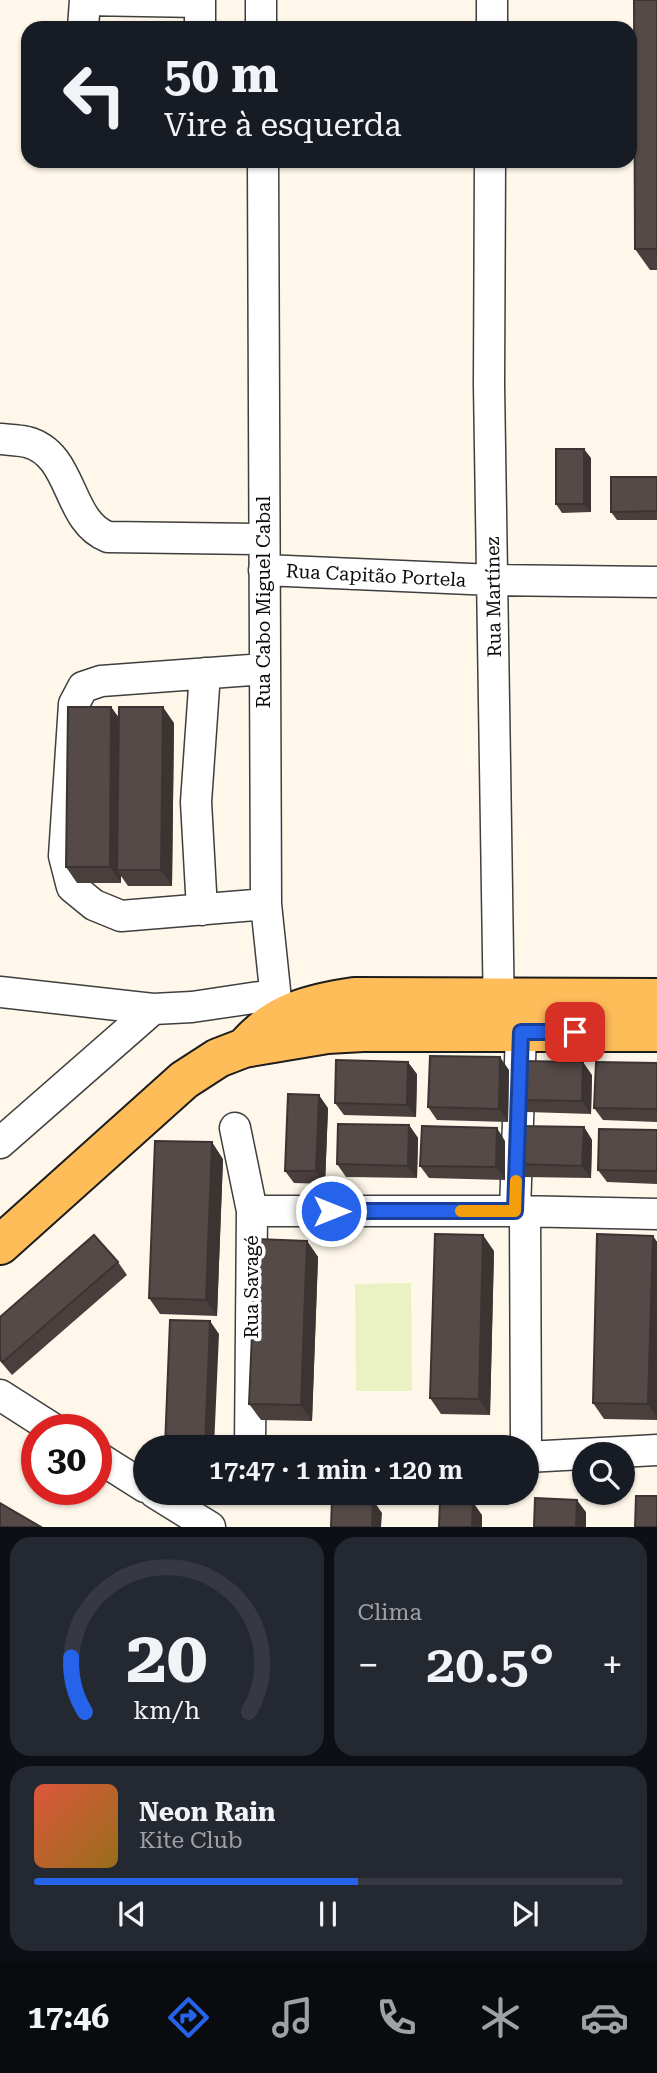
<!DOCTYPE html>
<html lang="pt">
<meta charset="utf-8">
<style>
:root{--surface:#171b24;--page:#242831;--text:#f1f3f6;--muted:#9ea1a6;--line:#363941;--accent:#2563eb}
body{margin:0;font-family:"Roboto Serif",serif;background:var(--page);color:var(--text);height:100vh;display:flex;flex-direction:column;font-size:26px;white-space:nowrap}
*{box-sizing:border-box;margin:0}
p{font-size:23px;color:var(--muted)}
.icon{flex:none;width:38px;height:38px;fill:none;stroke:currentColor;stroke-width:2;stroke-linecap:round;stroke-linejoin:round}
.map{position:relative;height:1527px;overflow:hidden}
.side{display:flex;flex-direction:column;gap:10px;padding:10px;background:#0d0f14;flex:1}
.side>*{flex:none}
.guide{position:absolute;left:21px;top:21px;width:616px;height:147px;border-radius:21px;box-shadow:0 2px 5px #0004;background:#171b24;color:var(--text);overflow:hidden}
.tools{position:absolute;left:572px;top:1442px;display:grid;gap:14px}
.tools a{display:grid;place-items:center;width:63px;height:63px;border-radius:50%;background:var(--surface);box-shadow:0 2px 5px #0004;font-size:35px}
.speed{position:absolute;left:21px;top:1414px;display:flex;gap:14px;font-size:35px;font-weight:700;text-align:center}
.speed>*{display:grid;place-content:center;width:91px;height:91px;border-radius:50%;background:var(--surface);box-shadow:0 2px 5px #0004;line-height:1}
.speed .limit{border:10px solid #d22;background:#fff;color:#111}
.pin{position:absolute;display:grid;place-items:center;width:60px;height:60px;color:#fff;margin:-30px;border-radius:14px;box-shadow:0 4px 10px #0006}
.me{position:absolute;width:77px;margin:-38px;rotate:90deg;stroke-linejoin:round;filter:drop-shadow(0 0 5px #0008)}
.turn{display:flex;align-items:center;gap:24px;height:147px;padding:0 28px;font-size:32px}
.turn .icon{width:91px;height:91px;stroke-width:2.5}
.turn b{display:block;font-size:49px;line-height:60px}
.big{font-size:52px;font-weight:600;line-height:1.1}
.side .card{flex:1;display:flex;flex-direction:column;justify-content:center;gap:10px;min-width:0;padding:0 24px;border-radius:21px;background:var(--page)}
.side .dial{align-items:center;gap:0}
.dial svg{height:182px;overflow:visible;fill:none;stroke:var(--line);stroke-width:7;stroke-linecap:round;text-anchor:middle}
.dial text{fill:var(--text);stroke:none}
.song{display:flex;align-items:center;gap:21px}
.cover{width:84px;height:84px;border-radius:10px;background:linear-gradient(135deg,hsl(10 70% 55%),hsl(40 70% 35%))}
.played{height:7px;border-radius:4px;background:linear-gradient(90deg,var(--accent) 55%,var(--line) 55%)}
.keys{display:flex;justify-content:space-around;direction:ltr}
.heat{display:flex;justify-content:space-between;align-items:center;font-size:38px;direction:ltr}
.side .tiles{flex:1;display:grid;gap:10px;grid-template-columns:1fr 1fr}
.card:last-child{grid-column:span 2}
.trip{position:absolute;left:133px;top:1435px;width:406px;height:70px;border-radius:35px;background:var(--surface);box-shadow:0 2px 5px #0004;font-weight:600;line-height:70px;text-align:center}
.menu{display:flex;height:112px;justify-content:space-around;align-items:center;background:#090b0e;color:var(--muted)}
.menu .icon{width:49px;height:49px}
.menu .on{color:var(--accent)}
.menu b{font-size:32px;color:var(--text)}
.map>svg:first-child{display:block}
.pitch{fill:#eaf2c4}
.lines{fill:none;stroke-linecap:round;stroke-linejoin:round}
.minor-casing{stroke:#3f3f3f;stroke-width:33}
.major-casing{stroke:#1d1d1d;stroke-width:42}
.minor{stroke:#fff;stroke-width:30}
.major{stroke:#ffbd5a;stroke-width:38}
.wall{fill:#49403d}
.shaded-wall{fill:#3c3432}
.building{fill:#554a47;stroke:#3c3432;stroke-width:2}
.route-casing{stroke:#184099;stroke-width:18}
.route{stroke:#2563eb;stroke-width:12}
.slow{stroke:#f59e0b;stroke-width:12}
.labels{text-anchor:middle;stroke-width:7;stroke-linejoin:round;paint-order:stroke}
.street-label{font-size:19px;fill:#0c0c0c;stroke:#fff}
</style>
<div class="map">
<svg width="657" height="1527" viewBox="0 0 657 1527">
<rect width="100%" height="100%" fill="#fff8ea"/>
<path class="pitch" d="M411 1283 412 1391H356L355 1284Z"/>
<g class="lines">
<defs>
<path id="minor" d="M85 0 200 2
M83 28 85 0
M200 28V0
M261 28V0
M492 28V0
M263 161 266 904 280 1038
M490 161 489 385 499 1018
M0 439C9 440 18 440 27 442 74 454 66 521 108 537L263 539
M264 570 493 580 657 582
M264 669 101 681 83 687 74 704 64 856 72 887 94 905 121 916 266 904
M202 910 196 802 205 673
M0 992 153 1009 192 1007 273 995
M235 1128 252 1211 250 1447
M0 1143 153 1009
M252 1211H515L657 1214
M515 1211 521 1032
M525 1211 526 1447
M0 1395 55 1430
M96 1456 145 1487
M527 1457 657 1450
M155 1493 210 1527"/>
<path id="major" d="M248 1044C277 1012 312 1003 354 997L657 998
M0 1245 184 1080 218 1058 244 1048 327 1034 363 1032H657"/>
</defs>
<use href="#minor" class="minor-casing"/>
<use href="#major" class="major-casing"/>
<use href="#minor" class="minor"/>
<use href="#major" class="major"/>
</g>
<path class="wall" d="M657 0V270H650L635 249Z
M591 458V512L562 513 556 504Z
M657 477V520H617L611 512Z
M111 707 118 717 174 723 172 886H128L121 876V883H77L66 867Z
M657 1063V1122L603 1120 594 1108Z
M509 1070 508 1122 437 1120 428 1107Z
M417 1074 416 1117 344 1115 335 1103Z
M592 1075 591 1114 527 1112 518 1100Z
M328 1108 325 1184 294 1183 285 1171Z
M409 1125 418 1138 417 1178 346 1177 337 1164Z
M584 1127 592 1140 591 1178 524 1177 515 1164Z
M657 1130V1184L607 1182 598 1170Z
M505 1141V1180L429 1178 420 1166Z
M223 1159 217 1316 160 1314 149 1298Z
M653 1236 657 1242V1420L604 1419 593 1403Z
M307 1241 318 1257 312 1421 261 1420 249 1404Z
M494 1251 490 1415 441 1414 430 1398Z
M118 1262 127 1275 12 1375 0 1361V1317Z
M167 1493H212V1502L172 1500Z"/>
<path class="shaded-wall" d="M584 449 591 458V512L584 504Z
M111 707 123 723 117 870 121 876V883L110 867Z
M163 707 174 723 172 886 161 870Z
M500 1057 509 1070 508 1122 499 1109Z
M408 1062 417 1074 416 1117 407 1105Z
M583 1062 592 1075 591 1114 582 1101Z
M319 1095 328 1108 325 1184 316 1171Z
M409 1125 418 1138 417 1178 408 1166Z
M584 1127 592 1140 591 1178 582 1166Z
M497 1128 505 1141V1180L496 1167Z
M212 1142 223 1159 217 1316 206 1300Z
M483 1235 494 1251 490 1415 479 1399Z
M653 1236 657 1242V1418L648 1404Z
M307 1241 318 1257 312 1421 301 1405Z
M210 1321 219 1334 214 1447H205Z
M206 1493H212V1502Z
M373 1500 382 1513 381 1527H372Z
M577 1500 586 1512V1527H576Z
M473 1502 482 1515V1527H472Z"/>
<path class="building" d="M634 0H657V249H635Z
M556 449H584V504H556Z
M611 477H657V511L611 512Z
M68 707H111L110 867H66Z
M119 707H163L161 870H117Z
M430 1056 500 1057 499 1109 428 1107Z
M336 1060 408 1062 407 1105 335 1103Z
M519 1061 583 1062 582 1101 518 1100Z
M596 1062 657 1063V1109L594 1108Z
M288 1094 319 1095 316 1171H285Z
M338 1124 409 1125 408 1166 337 1164Z
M422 1126 497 1128 496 1167 420 1166Z
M517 1126 584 1127 582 1166 515 1164Z
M599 1129 657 1130V1171L598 1170Z
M155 1141 212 1142 206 1300 149 1298Z
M435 1234 483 1235 479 1399 430 1398Z
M597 1234 653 1236 648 1404 593 1403Z
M94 1235 118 1262 3 1362 0 1359V1317Z
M256 1239 307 1241 301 1405 249 1404Z
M170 1320 210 1321 205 1447H165Z
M636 1496H657V1527H635Z
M332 1498 373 1500 372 1527H331Z
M535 1498 577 1500 576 1527H534Z
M440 1501 473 1502 472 1527H439Z
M0 1503 41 1527H0Z"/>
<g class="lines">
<defs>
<path id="route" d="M331 1211H515L521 1032H575"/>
</defs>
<use href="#route" class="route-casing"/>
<use href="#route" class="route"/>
<path class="slow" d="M461 1211H515L516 1181"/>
</g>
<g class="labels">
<g class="street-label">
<text transform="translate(376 575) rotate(3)" y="7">Rua Capitão Portela</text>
<text transform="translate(493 597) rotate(-91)" y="7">Rua Martínez</text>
<text transform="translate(263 602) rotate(-90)" y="7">Rua Cabo Miguel Cabal</text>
<text transform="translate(251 1287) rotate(-90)" y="7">Rua Savagé</text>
</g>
</g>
</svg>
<div class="tools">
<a><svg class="icon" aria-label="search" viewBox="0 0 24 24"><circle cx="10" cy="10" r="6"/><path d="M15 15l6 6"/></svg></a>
</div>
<div class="speed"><div class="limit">30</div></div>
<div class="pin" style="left:575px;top:1032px;background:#d93025"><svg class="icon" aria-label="arrive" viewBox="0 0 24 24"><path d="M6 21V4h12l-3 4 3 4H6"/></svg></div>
<svg class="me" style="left:331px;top:1211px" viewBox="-20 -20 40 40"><circle r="17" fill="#2563eb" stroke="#fff" stroke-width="3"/><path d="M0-11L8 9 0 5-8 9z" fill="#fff"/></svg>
<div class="trip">17:47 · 1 min · 120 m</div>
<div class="guide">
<div class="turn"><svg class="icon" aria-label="left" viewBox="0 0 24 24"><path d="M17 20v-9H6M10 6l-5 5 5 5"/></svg><div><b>50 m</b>Vire à esquerda</div></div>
</div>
</div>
<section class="side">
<div class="tiles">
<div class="card dial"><svg viewBox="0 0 100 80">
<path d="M14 69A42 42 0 1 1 86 69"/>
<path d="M14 69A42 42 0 0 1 8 45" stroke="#2563eb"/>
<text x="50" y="56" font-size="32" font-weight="700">20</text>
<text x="50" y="72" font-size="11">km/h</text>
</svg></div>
<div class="card"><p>Clima</p>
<div class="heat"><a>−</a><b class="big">20.5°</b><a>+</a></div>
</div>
<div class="card">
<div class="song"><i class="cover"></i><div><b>Neon Rain</b><p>Kite Club</p></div></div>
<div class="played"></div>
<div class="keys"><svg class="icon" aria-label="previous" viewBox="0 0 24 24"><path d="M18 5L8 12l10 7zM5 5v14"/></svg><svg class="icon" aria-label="pause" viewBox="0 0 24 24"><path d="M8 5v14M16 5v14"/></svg><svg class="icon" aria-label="next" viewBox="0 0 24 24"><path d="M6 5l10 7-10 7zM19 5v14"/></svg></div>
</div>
</div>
</section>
<nav class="menu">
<b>17:46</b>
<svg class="icon on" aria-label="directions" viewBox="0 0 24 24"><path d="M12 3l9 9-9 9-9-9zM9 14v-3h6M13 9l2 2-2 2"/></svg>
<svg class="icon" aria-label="music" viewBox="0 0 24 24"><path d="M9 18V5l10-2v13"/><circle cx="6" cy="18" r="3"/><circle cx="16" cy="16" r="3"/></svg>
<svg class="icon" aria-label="phone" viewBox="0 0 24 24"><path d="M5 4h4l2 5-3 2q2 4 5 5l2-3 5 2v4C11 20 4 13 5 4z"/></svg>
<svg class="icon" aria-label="climate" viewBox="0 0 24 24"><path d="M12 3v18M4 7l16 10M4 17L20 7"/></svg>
<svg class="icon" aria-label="car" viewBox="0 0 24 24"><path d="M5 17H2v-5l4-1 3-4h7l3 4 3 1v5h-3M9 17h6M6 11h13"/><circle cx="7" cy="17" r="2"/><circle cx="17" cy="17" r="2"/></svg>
</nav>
